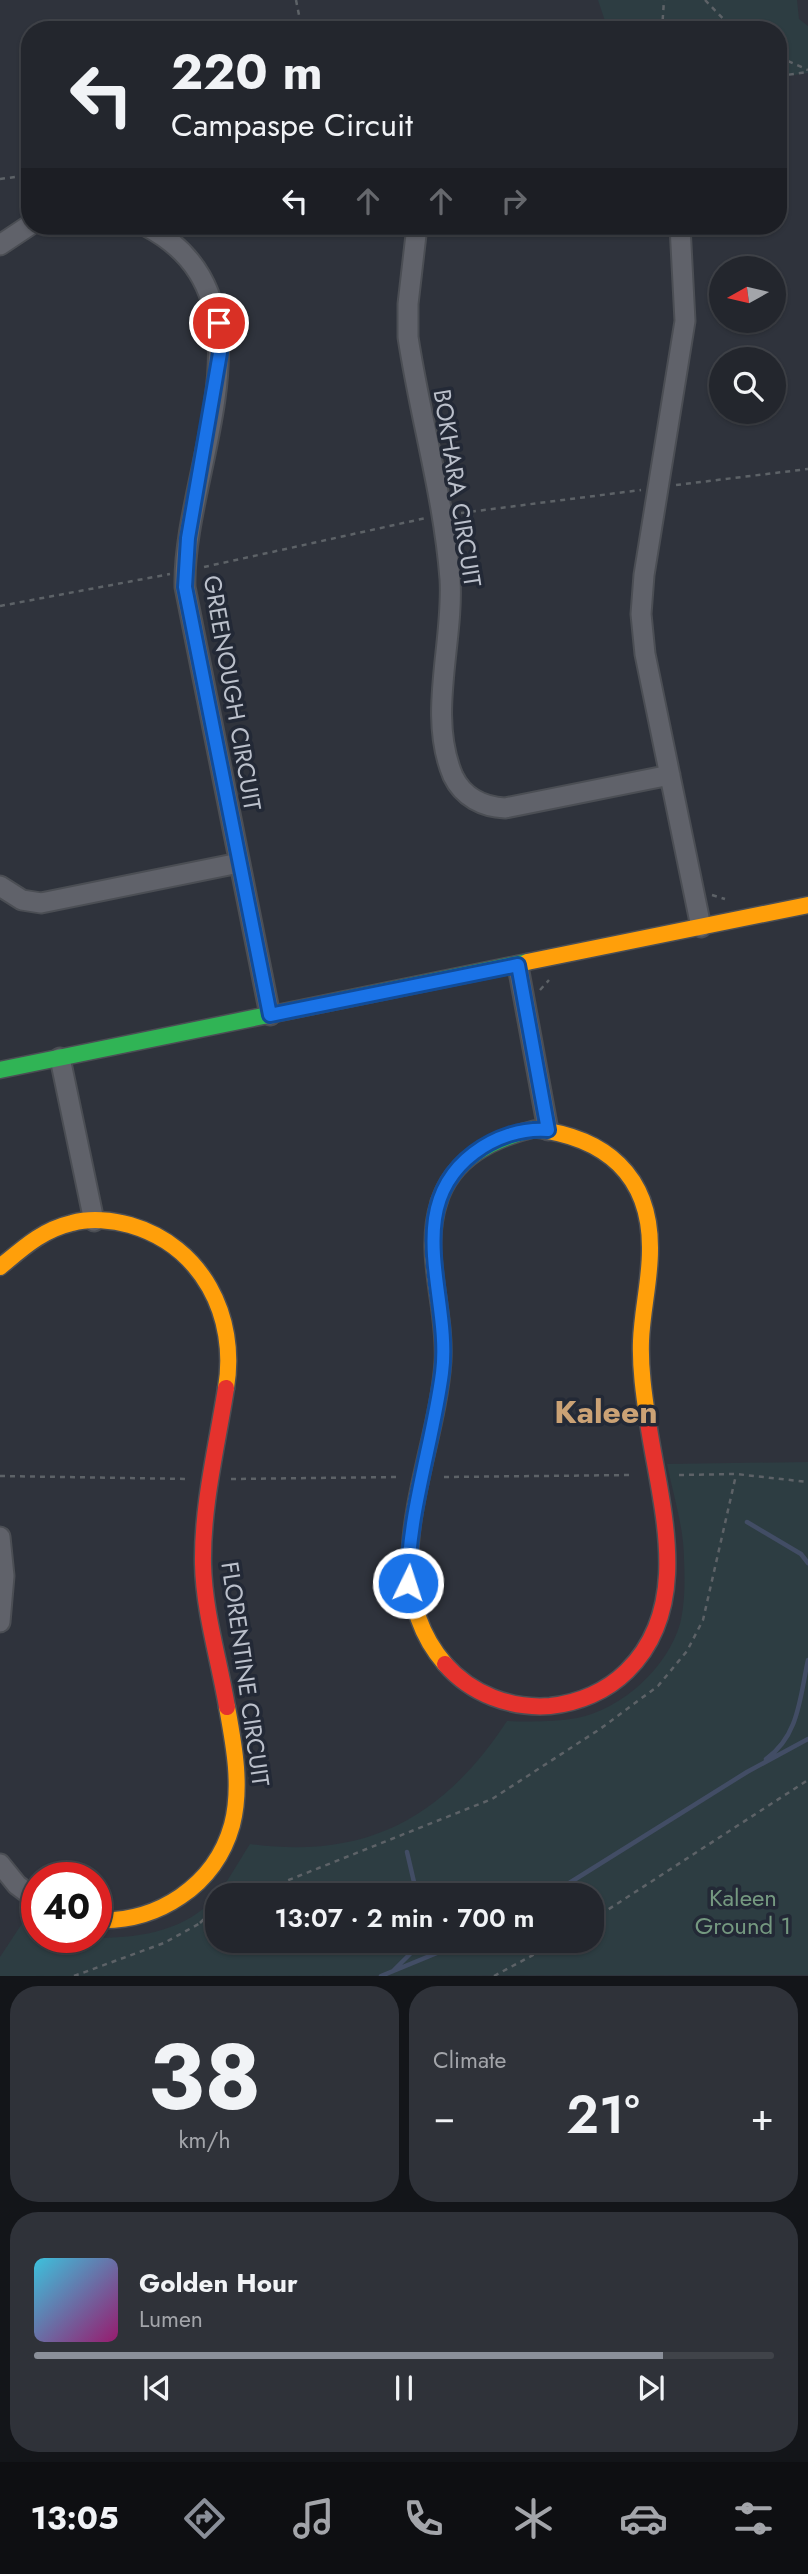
<!DOCTYPE html>
<meta charset="utf-8">
<style>
:root{--surface:#23262d;--page:#2f3239;--text:#f1f3f6;--muted:#a3a5aa;--line:#404349;--accent:#8a8f99}
body{margin:0;font-family:Jost,sans-serif;background:var(--page);color:var(--text);height:100vh;display:flex;flex-direction:column;font-size:26px;white-space:nowrap}
*{box-sizing:border-box;margin:0}
p{font-size:23px;color:var(--muted)}
.icon{flex:none;width:38px;height:38px;fill:none;stroke:currentColor;stroke-width:2;stroke-linecap:round;stroke-linejoin:round}
.map{position:relative;height:1976px;overflow:hidden}
.details{display:flex;flex-direction:column;gap:10px;padding:10px;background:#131519;flex:1}
.details>*{flex:none}
.banner{position:absolute;left:21px;top:21px;width:766px;height:214px;border-radius:28px;box-shadow:0 2px 5px #0004,0 0 0 2px var(--line);background:#23262d;color:var(--text);overflow:hidden}
.needle{width:46px;rotate:262deg}
.fabs{position:absolute;left:709px;top:256px;display:grid;gap:14px}
.fabs a{display:grid;place-items:center;width:77px;height:77px;border-radius:50%;background:var(--surface);box-shadow:0 2px 5px #0004,0 0 0 2px var(--line);font-size:35px}
.speed{position:absolute;left:21px;top:1862px;display:flex;gap:14px;font-size:35px;font-weight:700;text-align:center}
.speed>*{display:grid;place-content:center;width:91px;height:91px;border-radius:50%;background:var(--surface);box-shadow:0 2px 5px #0004,0 0 0 2px var(--line);line-height:1}
.speed .limit{border:10px solid #d22;background:#fff;color:#111}
.pin{position:absolute;display:grid;place-items:center;width:60px;height:60px;color:#fff;margin:-30px;border:4px solid #fff;border-radius:50%;box-shadow:0 2px 7px #0007}
.me{position:absolute;width:77px;margin:-38px;rotate:4deg;stroke-linejoin:round;filter:drop-shadow(0 0 5px #0008)}
.turn{display:flex;align-items:center;gap:24px;height:147px;padding:0 35px;font-size:32px}
.turn .icon{width:91px;height:91px;stroke-width:2.5}
.turn b{display:block;font-size:49px;line-height:60px}
.lanes{display:flex;align-items:center;height:66px;padding:0 35px;background:#0003;justify-content:center;gap:35px;direction:ltr}
.lanes .off{opacity:.35}
.big{font-size:52px;font-weight:600;line-height:1.1}
.details .tile{flex:1;display:flex;flex-direction:column;justify-content:center;gap:10px;min-width:0;padding:0 24px;border-radius:28px;background:var(--page)}
.details .dial{align-items:center;gap:0}
.dial b{font-size:91px;line-height:1}
.song{display:flex;align-items:center;gap:21px}
.cover{width:84px;height:84px;border-radius:10px;background:linear-gradient(135deg,hsl(190 70% 55%),hsl(320 70% 35%))}
.played{height:7px;border-radius:4px;background:linear-gradient(90deg,var(--accent) 85%,var(--line) 85%)}
.keys{display:flex;justify-content:space-around;direction:ltr}
.heat{display:flex;justify-content:space-between;align-items:center;font-size:38px;direction:ltr}
.details .tiles{flex:1;display:grid;gap:10px;grid-template-columns:1fr 1fr}
.tile:last-child{grid-column:span 2}
.trip{position:absolute;left:205px;top:1883px;width:399px;height:70px;border-radius:28px;background:var(--surface);box-shadow:0 2px 5px #0004,0 0 0 2px var(--line);font-weight:600;line-height:70px;text-align:center}
.dock{display:flex;height:112px;justify-content:space-around;align-items:center;background:#0e0f12;color:var(--muted)}
.dock .icon{width:49px;height:49px}
.dock .selected{color:var(--accent)}
.dock b{font-size:32px;color:var(--text)}
.map>svg:first-child{display:block}
.green{fill:#2d3d42;fill-rule:evenodd}
.lines{fill:none;stroke-linecap:round;stroke-linejoin:round}
.stream{stroke:#424d65;stroke-width:4.5}
.street-casing{stroke:#4b4e54;stroke-width:23}
.fast-casing{stroke:#4b4e54;stroke-width:19}
.slow-casing{stroke:#4b4e54;stroke-width:19}
.jam-casing{stroke:#4b4e54;stroke-width:19}
.path{stroke:#5d6267;stroke-width:2.5;stroke-dasharray:5 5;stroke-linecap:butt}
.street{stroke:#60626a;stroke-width:19}
.fast{stroke:#30b455;stroke-width:16}
.slow{stroke:#ff9f0a;stroke-width:16}
.jam{stroke:#e5322d;stroke-width:16}
.route-casing{stroke:#114b97;stroke-width:18}
.route{stroke:#1a73e8;stroke-width:12}
.labels{text-anchor:middle;stroke-width:7;stroke-linejoin:round;paint-order:stroke}
.street-label{font-size:24px;fill:#bbc0cb;stroke:#232936}
.park-label{font-size:24px;fill:#759980;stroke:#232936}
.district-label{font-size:32px;font-weight:bold;fill:#cba275;stroke:#232936}
</style>
<div class="map">
<svg width="808" height="1976" viewBox="0 0 808 1976">
<rect width="100%" height="100%" fill="#2f333c"/>
<path class="green" d="M598 0H797L799 19 808 26V73L779 77V30H608Z
M808 1462V1975L0 1976V1957L25 1919 37 1923V1937C95 1937 164 1947 211 1902 226 1886 238 1862 250 1844 367 1860 444 1817 507 1721 530 1722 553 1722 577 1718 622 1709 667 1668 680 1624 685 1604 685 1579 684 1559 684 1528 673 1494 667 1464ZM217 1895H592V1941H217Z"/>
<g class="lines">
<path class="stream" d="M747 1522 801 1554 808 1563
M766 1759C799 1736 800 1697 808 1660
M407 1852 417 1895
M550 1895 747 1772 808 1739
M394 1970 412 1952 417 1941
M381 1976 466 1941"/>
<defs>
<path id="street" d="M146 226C284 298 182 471 185 587L270 1015
M417 226 408 304V337C420 417 444 498 450 579 454 643 427 715 453 776 463 797 483 807 505 808L670 775
M680 226 685 321 644 575 641 614 645 654 701 927
M0 245 30 225
M0 886 22 900 41 903 239 863
M518 966 548 1130
M60 1058 94 1221
M0 1537 4 1576 0 1622
M0 1864 17 1885 37 1900"/>
<path id="fast" d="M0 1070 527 962
M439 1202C453 1158 493 1139 534 1129"/>
<path id="slow" d="M527 962 808 905
M534 1129C605 1137 651 1175 650 1250 650 1281 642 1311 641 1341 640 1368 644 1395 648 1422
M439 1202C422 1255 446 1307 443 1361 437 1459 370 1578 445 1664
M0 1267C23 1248 42 1230 72 1223 90 1218 113 1220 130 1225 202 1246 238 1316 226 1388
M96 1920C157 1923 215 1886 232 1825 242 1787 234 1745 227 1707"/>
<path id="jam" d="M226 1388C217 1446 202 1505 203 1564 204 1612 219 1659 227 1707
M445 1664C471 1694 511 1709 550 1706 579 1703 607 1691 627 1671 694 1605 660 1504 648 1422"/>
</defs>
<use href="#street" class="street-casing"/>
<use href="#fast" class="fast-casing"/>
<use href="#slow" class="slow-casing"/>
<use href="#jam" class="jam-casing"/>
<path class="path" d="M296 0 302 30
M705 0 734 30
M662 30 664 0
M779 57 808 70
M779 76 808 72
M0 179 30 175
M676 485 808 469
M461 513 641 490
M204 567 426 518
M0 606 170 574
M712 895 725 899
M540 990 549 980
M679 1475 736 1474 808 1482
M0 1476 189 1479
M444 1477 634 1475
M231 1479 399 1477
M222 1895 227 1883
M251 1895 492 1799 600 1729 658 1686 687 1651 703 1620 736 1475
M592 1920 808 1780
M200 1923 217 1906
M74 1976 164 1943 217 1914
M494 1976 559 1941"/>
<use href="#street" class="street"/>
<use href="#fast" class="fast"/>
<use href="#slow" class="slow"/>
<use href="#jam" class="jam"/>
</g>
<g class="lines">
<defs>
<path id="route" d="M219 323 220 353 188 538 185 587 270 1015 518 965 548 1130C522 1128 495 1137 474 1153 400 1209 452 1298 442 1373 433 1442 408 1513 408 1583"/>
</defs>
<use href="#route" class="route-casing"/>
<use href="#route" class="route"/>
</g>
<g class="labels">
<g class="street-label">
<text transform="translate(457 488) rotate(81)" y="8">BOKHARA CIRCUIT</text>
<text transform="translate(232 693) rotate(80)" y="8">GREENOUGH CIRCUIT</text>
<text transform="translate(245 1674) rotate(82)" y="8">FLORENTINE CIRCUIT</text>
</g>
<g class="park-label">
<text x="743" y="1906">Kaleen<tspan x="743" dy="28">Ground 1</tspan></text>
</g>
<g class="district-label">
<text x="606" y="1423">Kaleen</text>
</g>
</g>
</svg>
<div class="fabs">
<a><svg class="needle" viewBox="-14 -14 28 28"><path d="M0-13l5 13h-10z" fill="#e53935"/><path d="M0 13l5-13h-10z" fill="#a3a5aa"/></svg></a>
<a><svg class="icon" aria-label="search" viewBox="0 0 24 24"><circle cx="10" cy="10" r="6"/><path d="M15 15l6 6"/></svg></a>
</div>
<div class="speed"><div class="limit">40</div></div>
<div class="pin" style="left:219px;top:323px;background:#d93025"><svg class="icon" aria-label="arrive" viewBox="0 0 24 24"><path d="M6 21V4h12l-3 4 3 4H6"/></svg></div>
<svg class="me" style="left:408px;top:1583px" viewBox="-20 -20 40 40"><circle r="17" fill="#1a73e8" stroke="#fff" stroke-width="3"/><path d="M0-11L8 9 0 5-8 9z" fill="#fff"/></svg>
<div class="trip">13:07 · 2 min · 700 m</div>
<div class="banner">
<div class="turn"><svg class="icon" aria-label="left" viewBox="0 0 24 24"><path d="M17 20v-9H6M10 6l-5 5 5 5"/></svg><div><b>220 m</b>Campaspe Circuit</div></div>
<div class="lanes"><svg class="icon" aria-label="left" viewBox="0 0 24 24"><path d="M17 20v-9H6M10 6l-5 5 5 5"/></svg><svg class="icon off" aria-label="ahead" viewBox="0 0 24 24"><path d="M12 20V5M6 11l6-6 6 6"/></svg><svg class="icon off" aria-label="ahead" viewBox="0 0 24 24"><path d="M12 20V5M6 11l6-6 6 6"/></svg><svg class="icon off" aria-label="right" viewBox="0 0 24 24"><path d="M7 20v-9h11M14 6l5 5-5 5"/></svg></div>
</div>
</div>
<section class="details">
<div class="tiles">
<div class="tile dial"><b>38</b><p>km/h</p></div>
<div class="tile"><p>Climate</p>
<div class="heat"><a>−</a><b class="big">21°</b><a>+</a></div>
</div>
<div class="tile">
<div class="song"><i class="cover"></i><div><b>Golden Hour</b><p>Lumen</p></div></div>
<div class="played"></div>
<div class="keys"><svg class="icon" aria-label="previous" viewBox="0 0 24 24"><path d="M18 5L8 12l10 7zM5 5v14"/></svg><svg class="icon" aria-label="pause" viewBox="0 0 24 24"><path d="M8 5v14M16 5v14"/></svg><svg class="icon" aria-label="next" viewBox="0 0 24 24"><path d="M6 5l10 7-10 7zM19 5v14"/></svg></div>
</div>
</div>
</section>
<nav class="dock">
<b>13:05</b>
<svg class="icon selected" aria-label="directions" viewBox="0 0 24 24"><path d="M12 3l9 9-9 9-9-9zM9 14v-3h6M13 9l2 2-2 2"/></svg>
<svg class="icon" aria-label="music" viewBox="0 0 24 24"><path d="M9 18V5l10-2v13"/><circle cx="6" cy="18" r="3"/><circle cx="16" cy="16" r="3"/></svg>
<svg class="icon" aria-label="phone" viewBox="0 0 24 24"><path d="M5 4h4l2 5-3 2q2 4 5 5l2-3 5 2v4C11 20 4 13 5 4z"/></svg>
<svg class="icon" aria-label="climate" viewBox="0 0 24 24"><path d="M12 3v18M4 7l16 10M4 17L20 7"/></svg>
<svg class="icon" aria-label="car" viewBox="0 0 24 24"><path d="M5 17H2v-5l4-1 3-4h7l3 4 3 1v5h-3M9 17h6M6 11h13"/><circle cx="7" cy="17" r="2"/><circle cx="17" cy="17" r="2"/></svg>
<svg class="icon" aria-label="filters" viewBox="0 0 24 24"><path d="M4 7h16M4 17h16"/><circle cx="9" cy="7" r="2"/><circle cx="15" cy="17" r="2"/></svg>
</nav>
